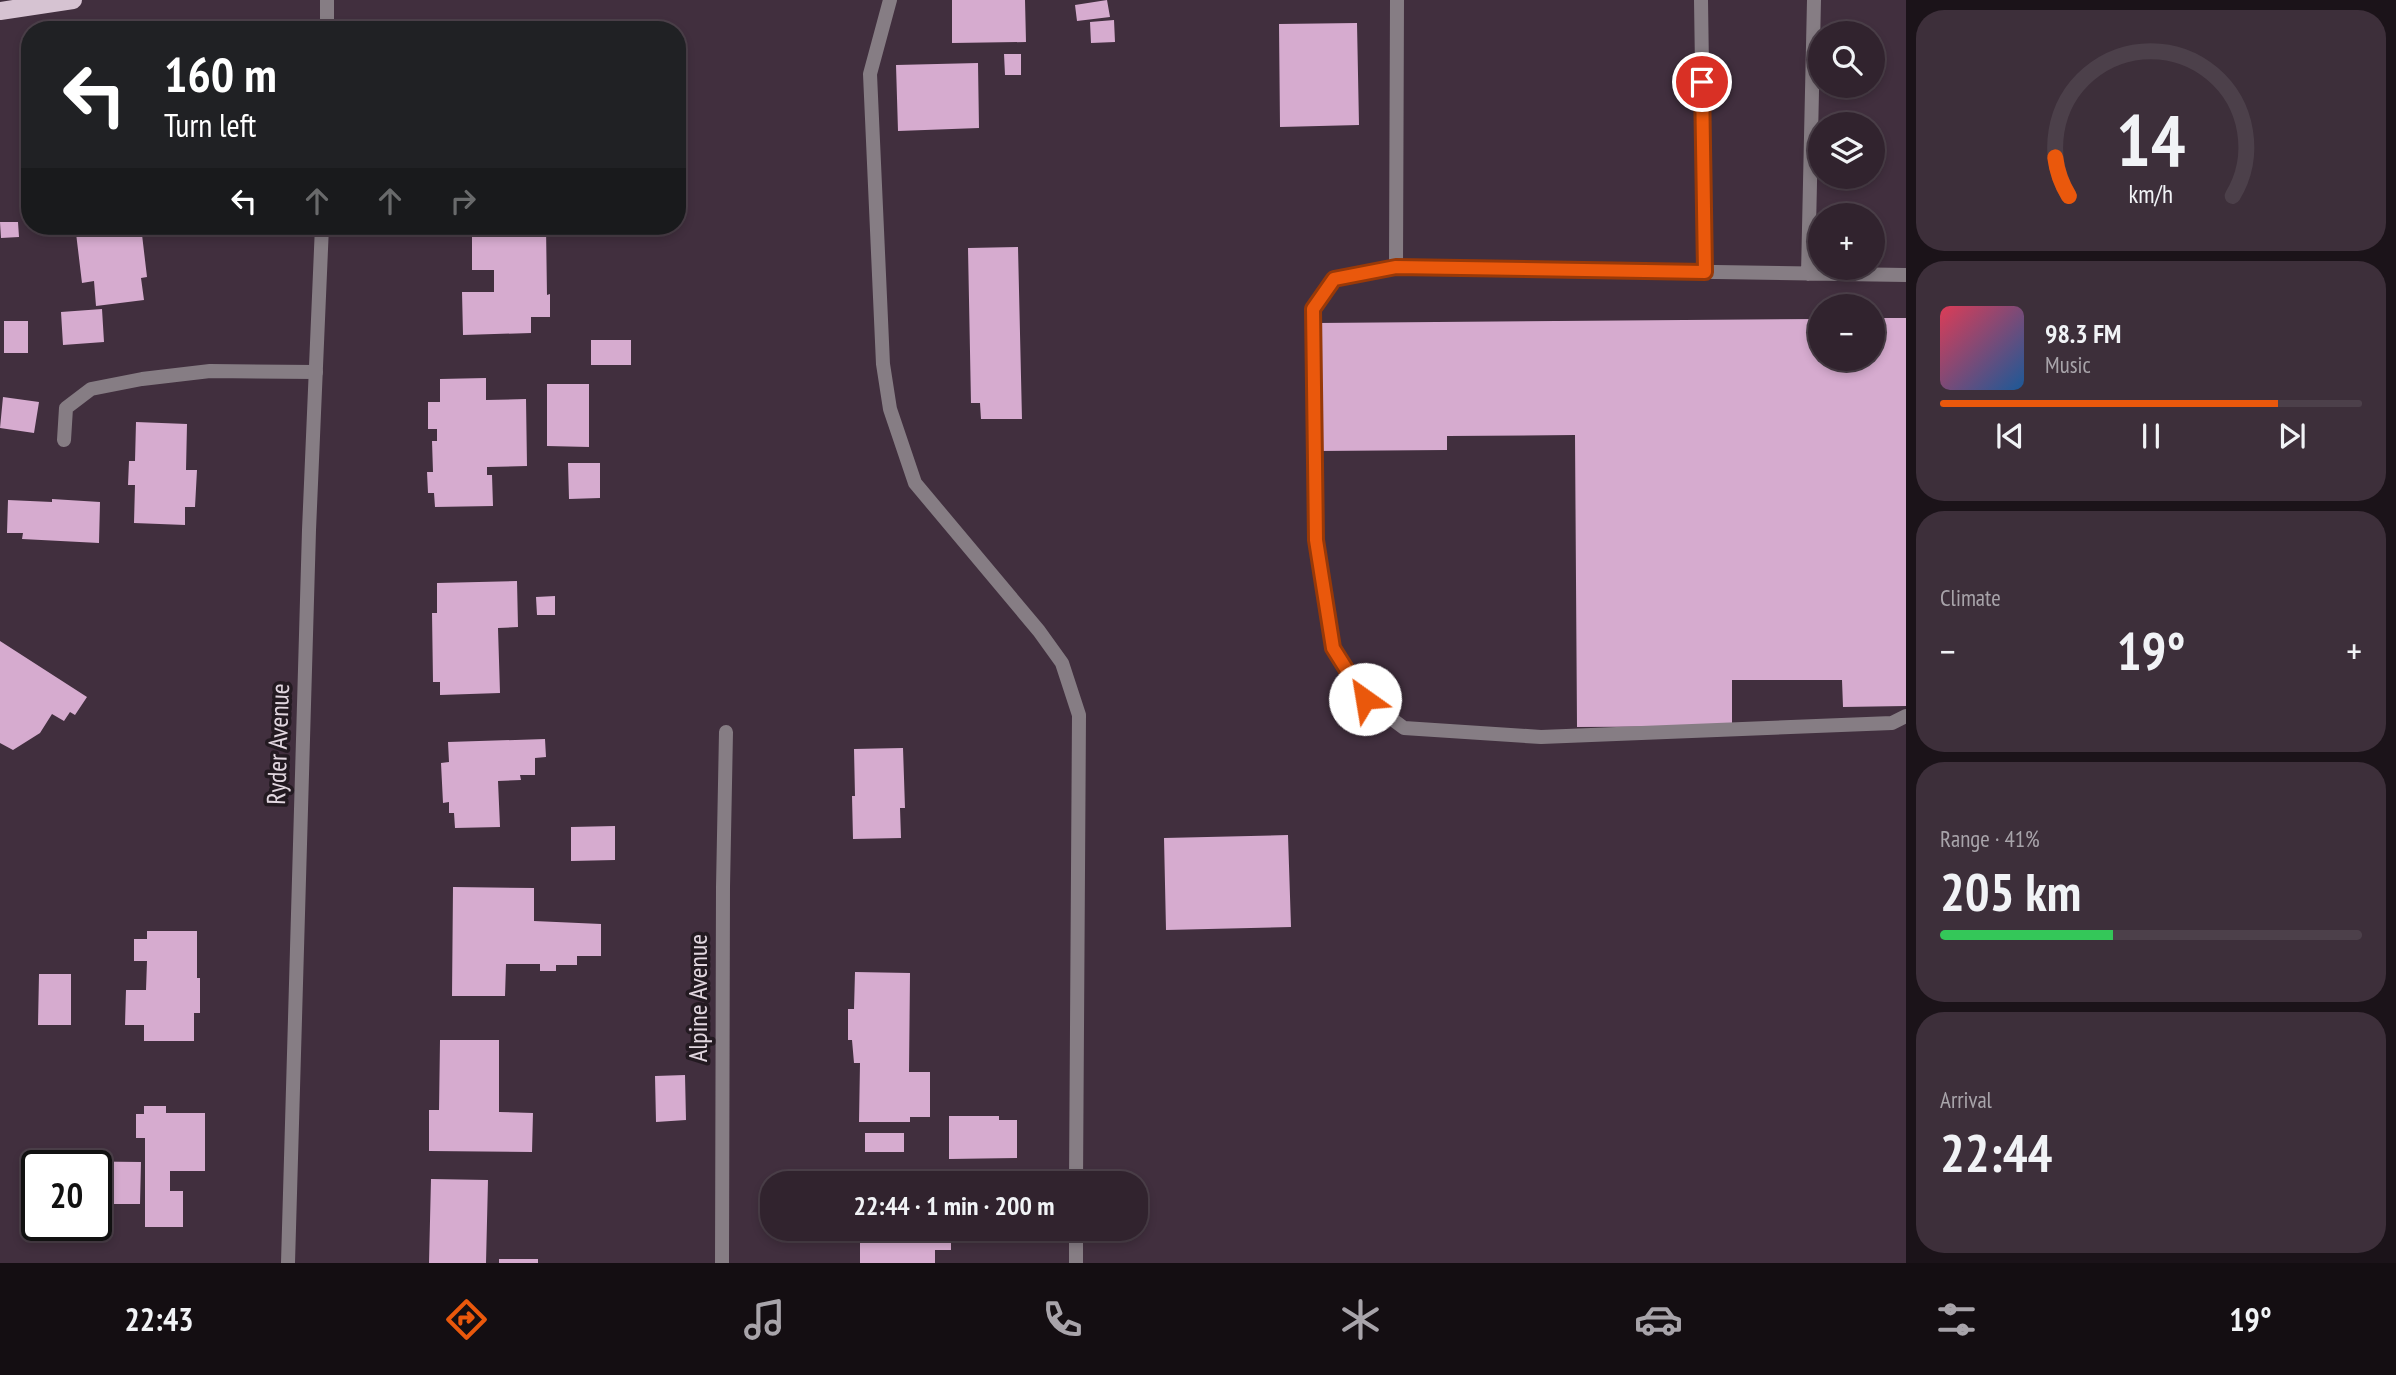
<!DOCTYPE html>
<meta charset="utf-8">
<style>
:root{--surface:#31232e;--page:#3d2f3a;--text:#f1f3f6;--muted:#a8a4aa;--line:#4c404a;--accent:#ea580c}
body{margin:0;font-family:"PT Sans Narrow",sans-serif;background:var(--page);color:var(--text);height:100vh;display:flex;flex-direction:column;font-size:26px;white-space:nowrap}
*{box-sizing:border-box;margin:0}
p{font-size:23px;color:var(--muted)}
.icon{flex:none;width:38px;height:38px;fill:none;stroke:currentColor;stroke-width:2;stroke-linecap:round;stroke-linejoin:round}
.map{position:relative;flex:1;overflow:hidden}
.sheet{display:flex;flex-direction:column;gap:10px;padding:10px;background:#1b1319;width:490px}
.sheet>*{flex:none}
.guide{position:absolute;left:21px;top:21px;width:665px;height:214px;border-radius:28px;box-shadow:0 4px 10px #0003,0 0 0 2px var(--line);background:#202124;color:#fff;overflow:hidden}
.buttons{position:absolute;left:1808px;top:21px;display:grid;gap:14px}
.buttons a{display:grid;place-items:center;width:77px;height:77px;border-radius:50%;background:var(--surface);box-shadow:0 4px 10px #0003,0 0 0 2px var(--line);font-size:35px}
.speed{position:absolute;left:21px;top:1150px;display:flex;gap:14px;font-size:35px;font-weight:700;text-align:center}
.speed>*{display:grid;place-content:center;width:91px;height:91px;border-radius:50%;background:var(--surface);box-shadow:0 4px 10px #0003,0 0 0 2px var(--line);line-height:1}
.speed .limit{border:4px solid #111;border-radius:10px;background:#fff;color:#111}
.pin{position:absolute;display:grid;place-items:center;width:60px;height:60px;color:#fff;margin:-30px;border:4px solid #fff;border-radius:50%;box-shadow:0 2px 7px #0007}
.me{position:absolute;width:77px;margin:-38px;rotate:328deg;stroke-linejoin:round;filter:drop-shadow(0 0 5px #0008)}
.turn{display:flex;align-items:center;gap:24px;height:147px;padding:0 28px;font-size:32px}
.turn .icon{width:91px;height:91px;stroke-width:2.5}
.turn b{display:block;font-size:49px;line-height:60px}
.lanes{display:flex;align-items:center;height:66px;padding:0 28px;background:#0003;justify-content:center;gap:35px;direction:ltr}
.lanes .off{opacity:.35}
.big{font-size:52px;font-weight:800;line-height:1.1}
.sheet .widget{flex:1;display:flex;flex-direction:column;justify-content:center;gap:10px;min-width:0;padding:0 24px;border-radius:28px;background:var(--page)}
.sheet .dial{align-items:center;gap:0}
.dial svg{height:182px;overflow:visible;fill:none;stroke:var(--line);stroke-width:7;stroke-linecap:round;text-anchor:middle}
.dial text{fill:var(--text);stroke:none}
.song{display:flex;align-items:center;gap:21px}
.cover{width:84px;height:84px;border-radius:10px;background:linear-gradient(135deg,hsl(350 70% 55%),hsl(210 70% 35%))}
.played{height:7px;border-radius:4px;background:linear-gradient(90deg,var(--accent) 80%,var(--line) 80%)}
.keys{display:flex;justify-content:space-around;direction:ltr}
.heat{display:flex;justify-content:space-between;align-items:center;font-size:38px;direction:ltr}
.charge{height:10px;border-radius:5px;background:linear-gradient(90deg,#34c759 41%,var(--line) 0)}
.trip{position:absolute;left:760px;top:1171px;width:388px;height:70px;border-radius:28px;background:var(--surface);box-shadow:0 4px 10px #0003,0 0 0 2px var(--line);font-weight:800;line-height:70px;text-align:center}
.tabs{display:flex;height:112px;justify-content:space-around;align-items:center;background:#140e12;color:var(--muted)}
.tabs .icon{width:49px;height:49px}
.tabs .current{color:var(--accent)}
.tabs b{font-size:32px;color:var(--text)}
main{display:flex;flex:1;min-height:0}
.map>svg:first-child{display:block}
.building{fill:#d6abcf}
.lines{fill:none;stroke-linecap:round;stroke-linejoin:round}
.service{stroke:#867d84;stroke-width:14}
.minor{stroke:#867d84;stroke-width:14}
.primary{stroke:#d6c3d2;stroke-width:18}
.route-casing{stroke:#983908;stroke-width:18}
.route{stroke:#ea580c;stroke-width:12}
.labels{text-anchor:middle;stroke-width:7;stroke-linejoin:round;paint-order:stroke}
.street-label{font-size:26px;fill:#e2d7e0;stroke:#231a21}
</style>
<main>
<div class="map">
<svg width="1906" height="1263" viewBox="0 0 1906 1263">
<rect width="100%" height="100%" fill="#412f3e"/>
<path class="building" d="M952 0H1025L1026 42 952 43Z
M1107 0 1110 17 1077 21 1075 5Z
M1114 20 1115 42 1091 43 1090 22Z
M1357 23 1359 125 1280 127 1279 24Z
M1004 54H1021V75H1005Z
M978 63 979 128 898 131 896 65Z
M0 222H18L19 237 1 238Z
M86 226H141L147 277 141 278 144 300 96 306 94 281 82 283 76 233 87 232Z
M546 227 547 295 550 294V317H531V333L463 335 462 292H494V270H472V228Z
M1018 247 1022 419H981L980 403H971L968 248Z
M102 309 104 342 63 345 61 312Z
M1872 318H1906V706L1843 707 1842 680H1732V726L1577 727 1575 435 1447 436V450L1318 451 1317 323 1820 319V359H1872Z
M4 321H28V353H4Z
M591 340H631V365H591Z
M486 378V400L526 399 527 466 487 467V475H492L493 506 435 507 434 493H428L427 472H433L432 441H437V429H428V402H440V379Z
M547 384H589V447L547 446Z
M3 397 39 402 34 433 0 428Z
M136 422 187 424 186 470H197L195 507H185V525L134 523 135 485H128L129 461H135Z
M568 463H600V498L569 499Z
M52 499 100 502 99 543 22 539 23 533H7L8 500 52 502Z
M517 581 518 627 498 628 500 693 440 695V682H433L432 613H437V583Z
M555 596V615H537L536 597Z
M0 641 87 697 75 715 70 712 64 721 52 714 40 733 13 750 0 743Z
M545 739 546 757 535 758V775H520L521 780 498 781 500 827 455 828 454 813H449V802L443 803 441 763 449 762 448 742Z
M903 748 905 808H900L901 838 853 839 852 796H855L854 749Z
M615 826V860L571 861V827Z
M1288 835 1291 927 1166 930 1164 838Z
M453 887 534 888V921L601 924V956H577V965H556V971H540V964H506L505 996H452Z
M147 931H197V978H200V1013H194V1041H144V1025H125L126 990H146L147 961H134V939H147Z
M855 972 910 973 909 1072H930V1117H910V1122H859L860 1063H854L852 1040H848V1009H854Z
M39 974H71V1025H38Z
M440 1040H499V1112L533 1113 532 1152 429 1151V1110H439Z
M685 1075 686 1120 656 1122 655 1076Z
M144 1106H166V1113H205V1171H170V1191H183V1227H145V1138H136V1114H144Z
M949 1116H999V1120H1017V1158L949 1159Z
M865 1133H904V1152H865Z
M54 1161 141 1162 140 1204H96V1166H54Z
M431 1179 488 1180 486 1263H429Z
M860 1228H951V1250H935V1263H860Z
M499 1259H538V1263H499Z"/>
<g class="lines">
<path class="service" d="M890 0 870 74 883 364 890 409 915 483 1039 631 1062 663 1079 715 1076 1183
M1397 0 1396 267 1906 275
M1701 0 1705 272
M1396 267 1334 279 1313 309 1316 540 1333 648 1365 699 1404 728 1541 737 1892 723 1906 716
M1808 274 1814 0
M64 440 66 408 91 389 142 379 210 371 316 372
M1076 1263V1228"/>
<path class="minor" d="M327 0V30
M288 1263 309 530 322 226
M722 1263 723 887 726 732"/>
<path class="primary" d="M0 11 73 0"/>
</g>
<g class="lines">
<defs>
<path id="route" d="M1365 699 1333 648 1316 540 1313 309 1334 279 1396 267 1705 272 1702 82"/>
</defs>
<use href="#route" class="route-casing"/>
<use href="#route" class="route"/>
</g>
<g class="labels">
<g class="street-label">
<text transform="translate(278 744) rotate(-88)" y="9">Ryder Avenue</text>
<text transform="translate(698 998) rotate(-90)" y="9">Alpine Avenue</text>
</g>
</g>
</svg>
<div class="buttons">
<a><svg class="icon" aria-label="search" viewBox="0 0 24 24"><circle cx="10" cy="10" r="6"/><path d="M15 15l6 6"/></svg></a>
<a><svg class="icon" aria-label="layers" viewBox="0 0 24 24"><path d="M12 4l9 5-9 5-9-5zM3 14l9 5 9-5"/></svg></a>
<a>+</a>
<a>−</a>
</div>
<div class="speed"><div class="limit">20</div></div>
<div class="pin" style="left:1702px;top:82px;background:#d93025"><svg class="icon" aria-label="arrive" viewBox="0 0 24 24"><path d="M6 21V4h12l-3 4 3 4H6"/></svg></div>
<svg class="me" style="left:1365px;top:699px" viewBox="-20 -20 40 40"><circle r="19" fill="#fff"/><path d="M0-13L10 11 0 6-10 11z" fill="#ea580c"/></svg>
<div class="trip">22:44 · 1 min · 200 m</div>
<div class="guide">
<div class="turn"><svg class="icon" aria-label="left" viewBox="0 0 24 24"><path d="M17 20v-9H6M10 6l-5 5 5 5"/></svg><div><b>160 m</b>Turn left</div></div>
<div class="lanes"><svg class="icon" aria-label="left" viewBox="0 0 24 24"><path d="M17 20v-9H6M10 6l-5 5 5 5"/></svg><svg class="icon off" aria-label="ahead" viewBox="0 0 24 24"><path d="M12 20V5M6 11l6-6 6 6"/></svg><svg class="icon off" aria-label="ahead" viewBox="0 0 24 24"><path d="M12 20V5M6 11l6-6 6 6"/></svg><svg class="icon off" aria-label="right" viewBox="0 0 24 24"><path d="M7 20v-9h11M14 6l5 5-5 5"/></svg></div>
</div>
</div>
<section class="sheet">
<div class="widget dial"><svg viewBox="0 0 100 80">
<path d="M14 69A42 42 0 1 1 86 69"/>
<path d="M14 69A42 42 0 0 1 8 52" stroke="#ea580c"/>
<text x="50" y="56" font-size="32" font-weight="700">14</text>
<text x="50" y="72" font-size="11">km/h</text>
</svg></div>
<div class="widget">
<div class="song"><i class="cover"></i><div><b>98.3 FM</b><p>Music</p></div></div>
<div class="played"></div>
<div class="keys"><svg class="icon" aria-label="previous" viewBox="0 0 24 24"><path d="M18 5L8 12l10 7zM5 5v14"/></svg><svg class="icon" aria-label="pause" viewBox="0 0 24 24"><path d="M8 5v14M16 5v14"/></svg><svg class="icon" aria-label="next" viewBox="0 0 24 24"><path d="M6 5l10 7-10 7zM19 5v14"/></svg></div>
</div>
<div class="widget"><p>Climate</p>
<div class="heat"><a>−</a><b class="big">19°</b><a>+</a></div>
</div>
<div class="widget"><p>Range · 41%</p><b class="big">205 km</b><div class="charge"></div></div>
<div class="widget"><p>Arrival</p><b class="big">22:44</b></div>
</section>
</main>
<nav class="tabs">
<b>22:43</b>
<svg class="icon current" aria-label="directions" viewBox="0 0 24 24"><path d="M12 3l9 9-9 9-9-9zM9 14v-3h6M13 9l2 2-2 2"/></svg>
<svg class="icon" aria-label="music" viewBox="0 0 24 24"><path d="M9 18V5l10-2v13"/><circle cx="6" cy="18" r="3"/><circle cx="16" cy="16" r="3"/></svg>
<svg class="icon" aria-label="phone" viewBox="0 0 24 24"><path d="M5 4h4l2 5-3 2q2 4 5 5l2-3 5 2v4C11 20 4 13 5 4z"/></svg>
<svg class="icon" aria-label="climate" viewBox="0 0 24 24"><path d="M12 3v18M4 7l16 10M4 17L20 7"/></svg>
<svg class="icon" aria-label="car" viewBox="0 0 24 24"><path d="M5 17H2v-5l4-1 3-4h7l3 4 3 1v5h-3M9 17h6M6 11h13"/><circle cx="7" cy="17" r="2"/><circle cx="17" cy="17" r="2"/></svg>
<svg class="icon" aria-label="filters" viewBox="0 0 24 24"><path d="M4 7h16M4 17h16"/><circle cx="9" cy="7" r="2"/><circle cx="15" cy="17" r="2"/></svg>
<b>19°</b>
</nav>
